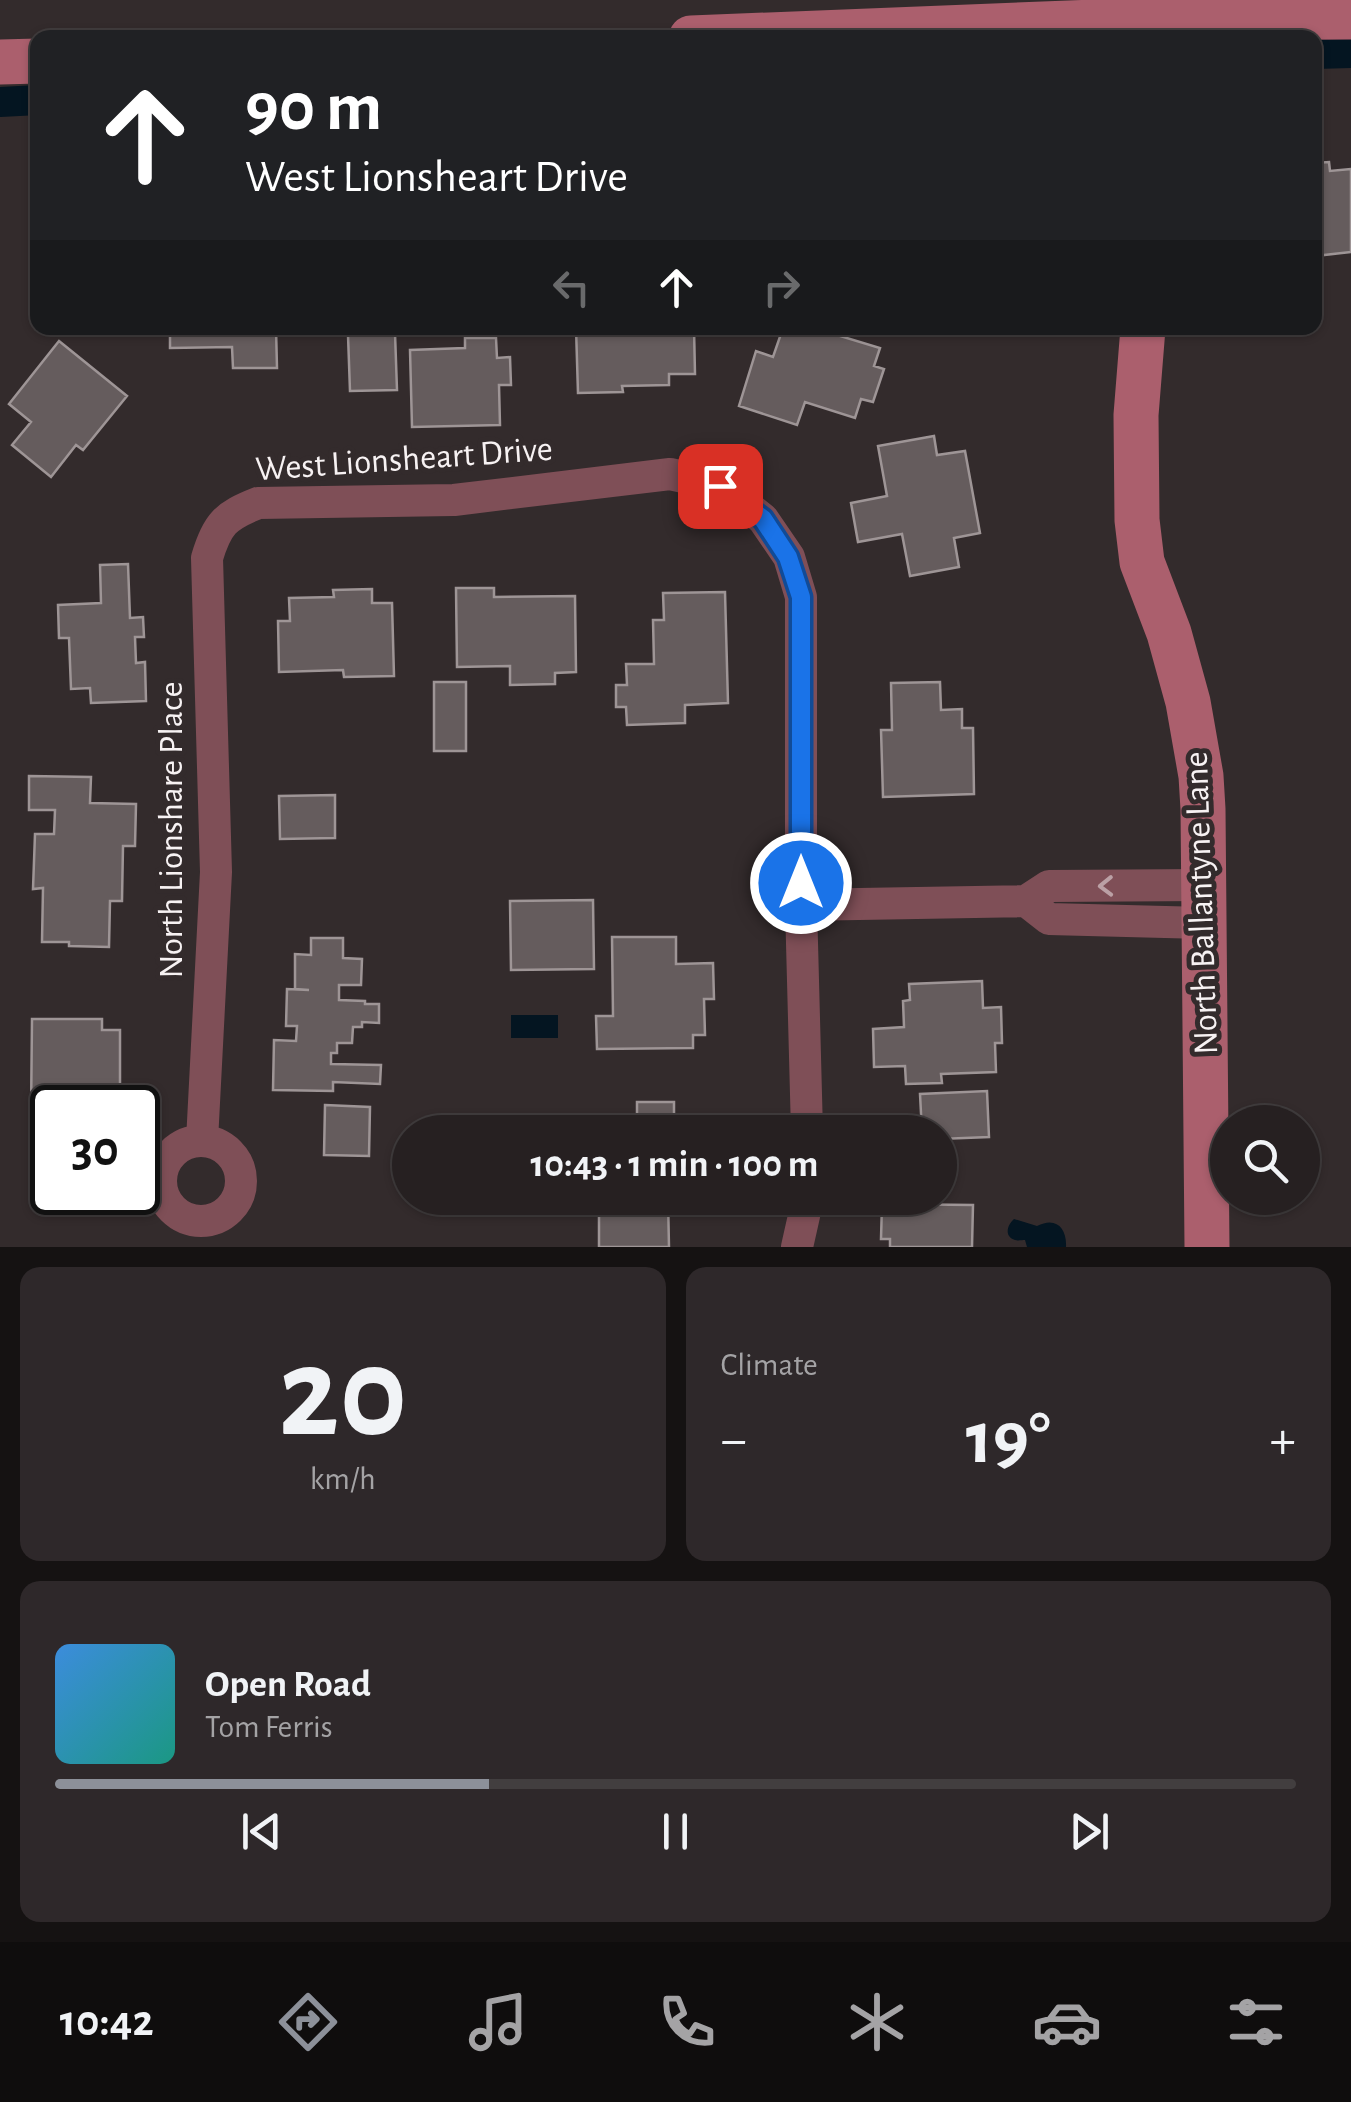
<!DOCTYPE html>
<meta charset="utf-8">
<style>
:root{--surface:#262021;--page:#2e282a;--text:#f1f3f6;--muted:#a4a3a5;--line:#423e3f;--accent:#8c9099}
body{margin:0;font-family:"Alegreya Sans",sans-serif;background:var(--page);color:var(--text);height:100vh;display:flex;flex-direction:column;font-size:38px;white-space:nowrap}
*{box-sizing:border-box;margin:0}
p{font-size:32px;color:var(--muted)}
.icon{flex:none;width:55px;height:55px;fill:none;stroke:currentColor;stroke-width:2;stroke-linecap:round;stroke-linejoin:round}
.map{position:relative;height:1247px;overflow:hidden}
.side{display:flex;flex-direction:column;gap:20px;padding:20px;background:#151212;flex:1}
.side>*{flex:none}
.hud{position:absolute;left:30px;top:30px;width:1292px;height:305px;border-radius:20px;box-shadow:0 2px 8px #0004,0 0 0 2px var(--line);background:#202124;color:#fff;overflow:hidden}
.controls{position:absolute;left:1210px;top:1105px;display:grid;gap:20px}
.controls a{display:grid;place-items:center;width:110px;height:110px;border-radius:50%;background:var(--surface);box-shadow:0 2px 8px #0004,0 0 0 2px var(--line);font-size:50px}
.speed{position:absolute;left:30px;top:1085px;display:flex;gap:20px;font-size:50px;font-weight:700;text-align:center}
.speed>*{display:grid;place-content:center;width:130px;height:130px;border-radius:50%;background:var(--surface);box-shadow:0 2px 8px #0004,0 0 0 2px var(--line);line-height:1}
.speed .limit{border:5px solid #111;border-radius:15px;background:#fff;color:#111}
.pin{position:absolute;display:grid;place-items:center;width:85px;height:85px;color:#fff;margin:-42px;border-radius:20px;box-shadow:0 5px 15px #0006}
.me{position:absolute;width:110px;margin:-55px;rotate:0deg;stroke-linejoin:round;filter:drop-shadow(0 0 8px #0008)}
.turn{display:flex;align-items:center;gap:35px;height:210px;padding:0 50px;font-size:45px}
.turn .icon{width:130px;height:130px;stroke-width:2.5}
.turn b{display:block;font-size:70px;line-height:85px}
.lanes{display:flex;align-items:center;height:95px;padding:0 50px;background:#0003;justify-content:center;gap:50px;direction:ltr}
.lanes .off{opacity:.35}
.big{font-size:75px;font-weight:600;line-height:1.1}
.side .tile{flex:1;display:flex;flex-direction:column;justify-content:center;gap:15px;min-width:0;padding:0 35px;border-radius:20px;background:var(--page)}
.side .dial{align-items:center;gap:0}
.dial b{font-size:130px;line-height:1}
.song{display:flex;align-items:center;gap:30px}
.cover{width:120px;height:120px;border-radius:15px;background:linear-gradient(135deg,hsl(210 70% 55%),hsl(170 70% 35%))}
.played{height:10px;border-radius:5px;background:linear-gradient(90deg,var(--accent) 35%,var(--line) 35%)}
.keys{display:flex;justify-content:space-around;direction:ltr}
.heat{display:flex;justify-content:space-between;align-items:center;font-size:55px;direction:ltr}
.side .tiles{flex:1;display:grid;gap:20px;grid-template-columns:1fr 1fr}
.tile:last-child{grid-column:span 2}
.trip{position:absolute;left:392px;top:1115px;width:565px;height:100px;border-radius:50px;background:var(--surface);box-shadow:0 2px 8px #0004,0 0 0 2px var(--line);font-weight:600;line-height:100px;text-align:center}
.tabs{display:flex;height:160px;justify-content:space-around;align-items:center;background:#0f0d0d;color:var(--muted)}
.tabs .icon{width:70px;height:70px}
.tabs .active{color:var(--accent)}
.tabs b{font-size:45px;color:var(--text)}
.map>svg:first-child{display:block}
.water{fill:#041521}
.lines{fill:none;stroke-linecap:round;stroke-linejoin:round}
.canal{stroke:#041521;stroke-width:30}
.building{fill:#655c5d;stroke:#9e9596;stroke-width:2.5}
.street{stroke:#7f4f57;stroke-width:32}
.secondary{stroke:#ab5f6d;stroke-width:45}
.oneway{stroke:#bba0a5}
.route-casing{stroke:#114b97;stroke-width:25}
.route{stroke:#1a73e8;stroke-width:18}
.labels{text-anchor:middle;stroke-width:10;stroke-linejoin:round;paint-order:stroke}
.street-label{font-size:35px;fill:#f7f2f3;stroke:#332b2c}
</style>
<div class="map">
<svg width="1351" height="1247" viewBox="0 0 1351 1247">
<rect width="100%" height="100%" fill="#332b2c"/>
<path class="water" d="M511 1015H558V1038H511Z
M1014 1219 1037 1226C1056 1216 1067 1228 1066 1247H1027L1025 1240C1022 1240 1018 1241 1015 1240 1003 1236 1008 1224 1014 1219Z"/>
<g class="lines">
<path class="canal" d="M1315 54 1351 53
M0 102 38 100"/>
</g>
<path class="building" d="M1329 162 1330 171 1351 169V252L1315 256V163Z
M170 328H276L277 368H233L232 347 170 348Z
M576 328H694L695 374H669V385L622 386 623 392 578 393Z
M783 328H814L880 348 874 366 884 369 873 402 861 399 855 418 805 402 797 425 739 406 756 351 773 357Z
M395 333 397 390 350 391 348 335Z
M465 338H496L497 358 510 357 511 385H499L500 425 412 427 410 350 465 348Z
M59 341 127 396 83 450 76 445 51 477 12 445 31 422 9 404Z
M934 436 937 455 965 451 980 533 954 538 959 567 910 576 902 534 858 542 851 503 887 496 878 446Z
M128 564 130 618 143 617 144 637H135L136 663 145 662 146 701 91 703 90 688 71 689 69 638H59L58 605 101 603 100 565Z
M456 588H494V597L575 596 576 672 555 673V684L510 685V666L457 667Z
M372 589V603H392L394 676 344 677 343 670 279 672 278 621H290L289 598 334 597 333 590Z
M725 592 728 703 685 705V723L627 725 626 707H616V685H627L626 664H654L653 620H664L663 593Z
M434 682H466V751H434Z
M940 682 941 710 962 709V728H973L974 794 883 797 881 730H892L891 683Z
M29 776 91 777 90 803 136 804 135 846H123L122 901H110L109 947 69 946V942H42L43 888 33 889 35 834H54L55 810H29Z
M335 795V838L280 839 279 796Z
M593 900 594 969 511 970 510 901Z
M612 937H676V964L713 963 714 999H704L705 1035H693V1048L597 1049 596 1016H613Z
M311 938H343V958L362 959 361 985H339V1000L365 1001V1004H379V1023L362 1022V1027H353L352 1043H337V1053H331V1064L381 1065 380 1084 333 1082V1091L273 1090 274 1040 296 1041 297 1026H286L287 989 309 990 295 989V954L311 955Z
M982 981 983 1008 1001 1007 1002 1043H995L996 1072 941 1074 942 1083 906 1084 905 1066 874 1067 873 1029 904 1027 903 1001 910 1000 909 984Z
M32 1019H102V1030H120V1092H103V1108H52V1138H38L39 1116 31 1115Z
M987 1091 989 1137 940 1139V1132H922L920 1094Z
M637 1102H674V1132H614L615 1120 637 1119Z
M325 1105 370 1107 369 1156 324 1155Z
M599 1198H668L669 1247H599Z
M882 1204 973 1205 972 1247H890V1239H881Z"/>
<g class="lines">
<path class="street" d="M1204 885 1049 886 1026 901 1049 919 1204 923
M801 905 1026 901
M161 1181a40 40 0 1 1 80 0a40 40 0 1 1-80 0Z
M202 1141 216 872 207 558C217 524 225 516 258 503L454 500 670 474 720 485 763 519 789 557 801 597V905L807 1132
M797 1247 808 1198"/>
<path class="secondary" d="M691 38 1195 18 1351 17
M0 62 38 61
M1143 328 1136 415 1137 520 1142 562 1169 633 1188 702 1201 776 1203 809 1207 1247"/>
</g>
<defs><path id="oneway-chevron" d="M-2-3.5L2.5 0L-2 3.5" fill="none" stroke-width="1.6" stroke-linecap="round" stroke-linejoin="round" transform="scale(2.5)"/></defs>
<use class="oneway" href="#oneway-chevron" transform="translate(1106 886) rotate(179)"/>
<g class="lines">
<defs>
<path id="route" d="M720 486 763 519 788 557 801 597V883"/>
</defs>
<use href="#route" class="route-casing"/>
<use href="#route" class="route"/>
</g>
<g class="labels">
<g class="street-label">
<text transform="translate(404 458) rotate(-4)" y="12">West Lionsheart Drive</text>
<text transform="translate(170 830) rotate(-90)" y="12">North Lionshare Place</text>
<text transform="translate(1200 903) rotate(-92)" y="12">North Ballantyne Lane</text>
</g>
</g>
</svg>
<div class="controls">
<a><svg class="icon" aria-label="search" viewBox="0 0 24 24"><circle cx="10" cy="10" r="6"/><path d="M15 15l6 6"/></svg></a>
</div>
<div class="speed"><div class="limit">30</div></div>
<div class="pin" style="left:720px;top:486px;background:#d93025"><svg class="icon" aria-label="arrive" viewBox="0 0 24 24"><path d="M6 21V4h12l-3 4 3 4H6"/></svg></div>
<svg class="me" style="left:801px;top:883px" viewBox="-20 -20 40 40"><circle r="17" fill="#1a73e8" stroke="#fff" stroke-width="3"/><path d="M0-11L8 9 0 5-8 9z" fill="#fff"/></svg>
<div class="trip">10:43 · 1 min · 100 m</div>
<div class="hud">
<div class="turn"><svg class="icon" aria-label="ahead" viewBox="0 0 24 24"><path d="M12 20V5M6 11l6-6 6 6"/></svg><div><b>90 m</b>West Lionsheart Drive</div></div>
<div class="lanes"><svg class="icon off" aria-label="left" viewBox="0 0 24 24"><path d="M17 20v-9H6M10 6l-5 5 5 5"/></svg><svg class="icon" aria-label="ahead" viewBox="0 0 24 24"><path d="M12 20V5M6 11l6-6 6 6"/></svg><svg class="icon off" aria-label="right" viewBox="0 0 24 24"><path d="M7 20v-9h11M14 6l5 5-5 5"/></svg></div>
</div>
</div>
<section class="side">
<div class="tiles">
<div class="tile dial"><b>20</b><p>km/h</p></div>
<div class="tile"><p>Climate</p>
<div class="heat"><a>−</a><b class="big">19°</b><a>+</a></div>
</div>
<div class="tile">
<div class="song"><i class="cover"></i><div><b>Open Road</b><p>Tom Ferris</p></div></div>
<div class="played"></div>
<div class="keys"><svg class="icon" aria-label="previous" viewBox="0 0 24 24"><path d="M18 5L8 12l10 7zM5 5v14"/></svg><svg class="icon" aria-label="pause" viewBox="0 0 24 24"><path d="M8 5v14M16 5v14"/></svg><svg class="icon" aria-label="next" viewBox="0 0 24 24"><path d="M6 5l10 7-10 7zM19 5v14"/></svg></div>
</div>
</div>
</section>
<nav class="tabs">
<b>10:42</b>
<svg class="icon active" aria-label="directions" viewBox="0 0 24 24"><path d="M12 3l9 9-9 9-9-9zM9 14v-3h6M13 9l2 2-2 2"/></svg>
<svg class="icon" aria-label="music" viewBox="0 0 24 24"><path d="M9 18V5l10-2v13"/><circle cx="6" cy="18" r="3"/><circle cx="16" cy="16" r="3"/></svg>
<svg class="icon" aria-label="phone" viewBox="0 0 24 24"><path d="M5 4h4l2 5-3 2q2 4 5 5l2-3 5 2v4C11 20 4 13 5 4z"/></svg>
<svg class="icon" aria-label="climate" viewBox="0 0 24 24"><path d="M12 3v18M4 7l16 10M4 17L20 7"/></svg>
<svg class="icon" aria-label="car" viewBox="0 0 24 24"><path d="M5 17H2v-5l4-1 3-4h7l3 4 3 1v5h-3M9 17h6M6 11h13"/><circle cx="7" cy="17" r="2"/><circle cx="17" cy="17" r="2"/></svg>
<svg class="icon" aria-label="filters" viewBox="0 0 24 24"><path d="M4 7h16M4 17h16"/><circle cx="9" cy="7" r="2"/><circle cx="15" cy="17" r="2"/></svg>
</nav>
